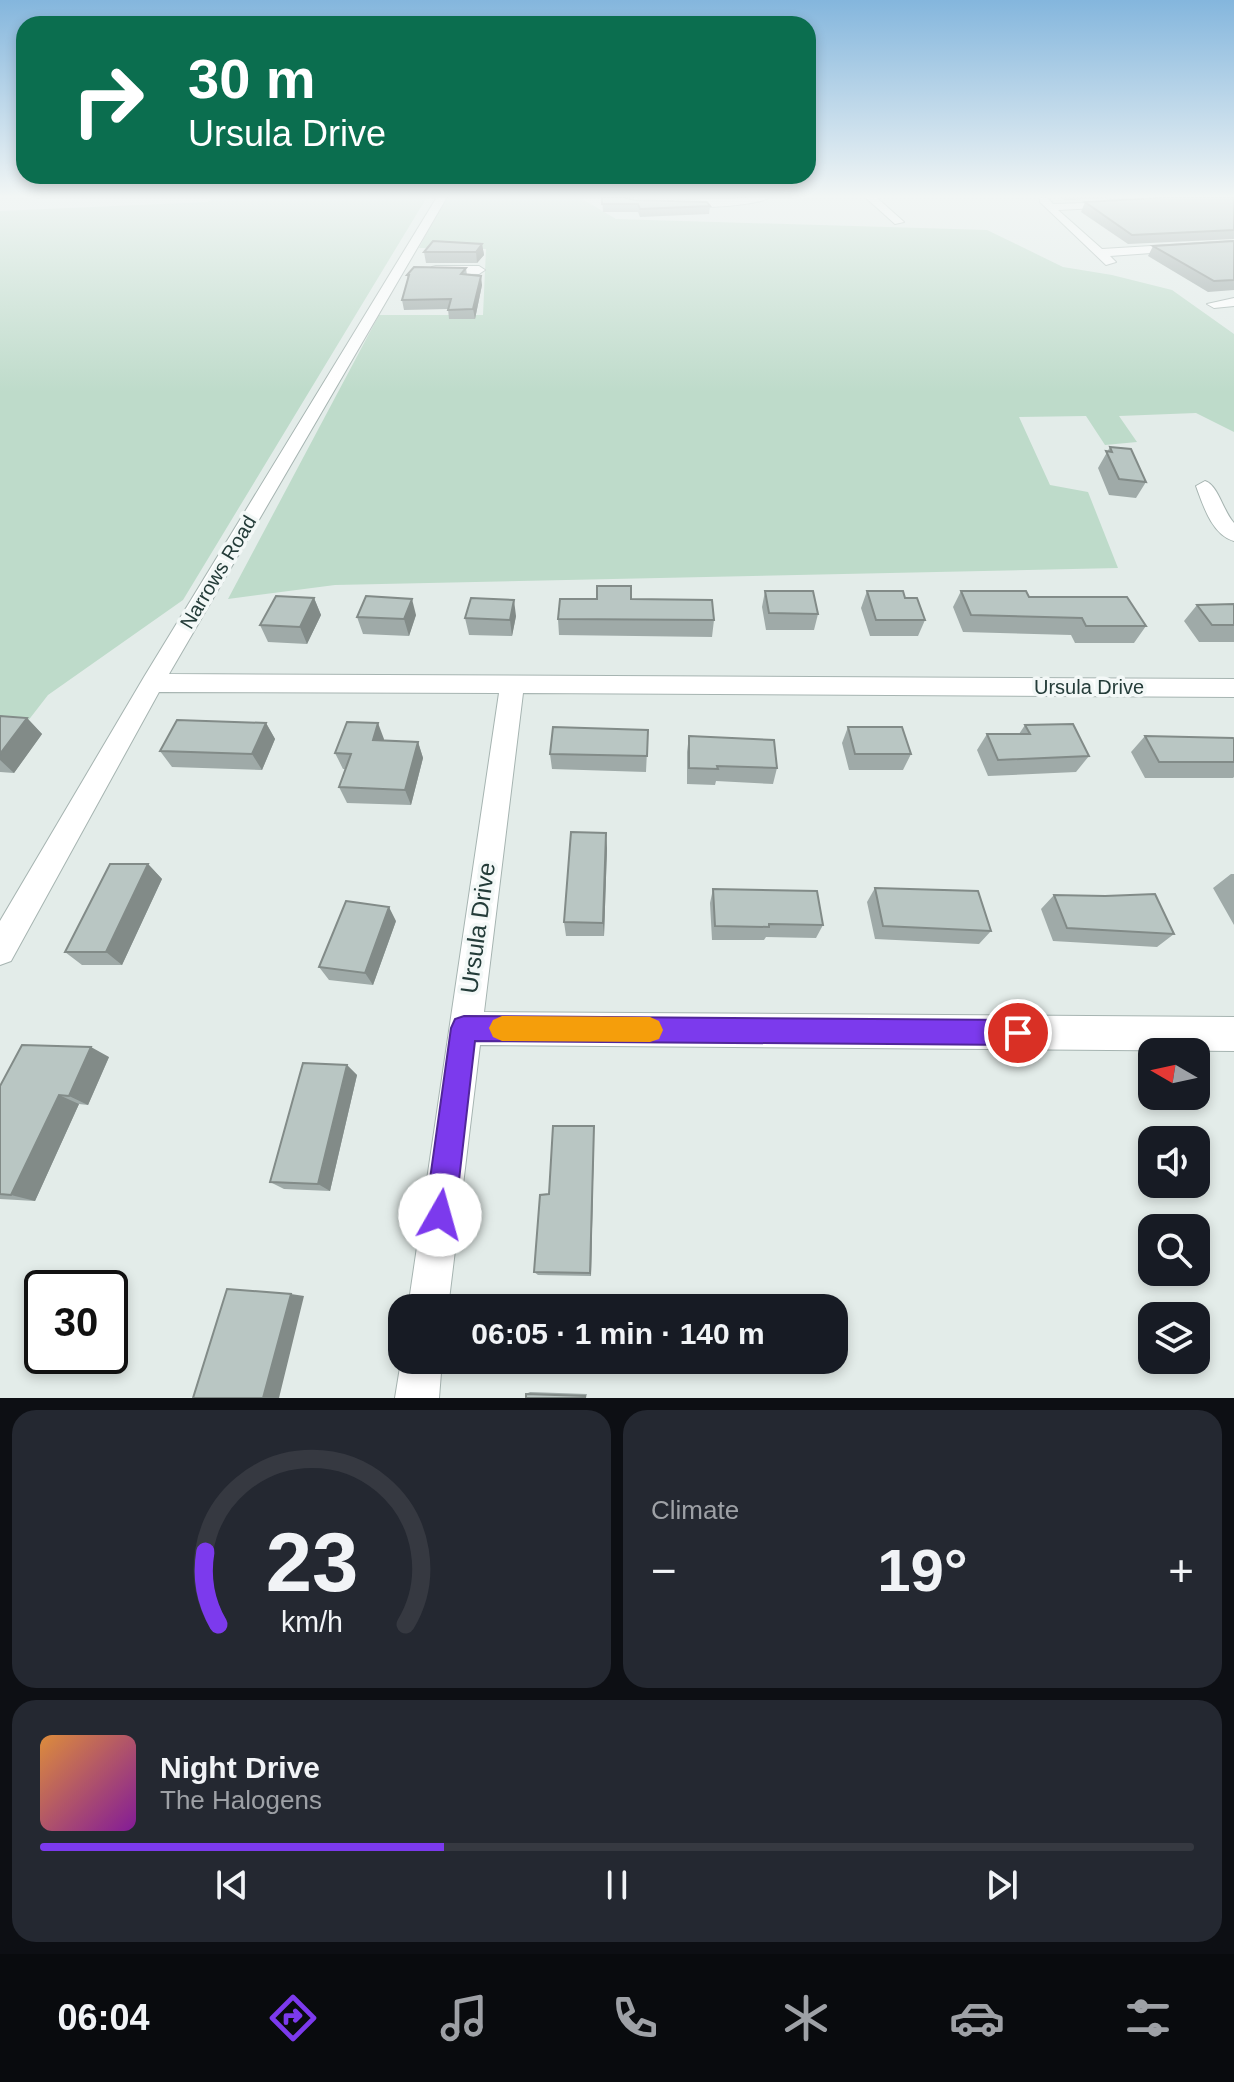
<!DOCTYPE html>
<meta charset="utf-8">
<style>
:root{--surface:#171b24;--page:#242831;--text:#f1f3f6;--muted:#9ea1a6;--line:#363941;--accent:#7c3aed}
body{margin:0;font-family:Arial,sans-serif;background:var(--page);color:var(--text);height:100vh;display:flex;flex-direction:column;font-size:30px;white-space:nowrap}
*{box-sizing:border-box;margin:0}
p{font-size:26px;color:var(--muted)}
.icon{flex:none;width:44px;height:44px;fill:none;stroke:currentColor;stroke-width:2;stroke-linecap:round;stroke-linejoin:round}
.map{position:relative;height:1398px;overflow:hidden}
.details{display:flex;flex-direction:column;gap:12px;padding:12px;background:#0d0f14;flex:1}
.details>*{flex:none}
.guide{position:absolute;left:16px;top:16px;width:800px;height:168px;border-radius:24px;box-shadow:0 4px 12px #0003;background:#0b6e4f;color:#fff;overflow:hidden}
.needle{width:52px;rotate:279deg}
.controls{position:absolute;left:1138px;top:1038px;display:grid;gap:16px}
.controls a{display:grid;place-items:center;width:72px;height:72px;border-radius:16px;background:var(--surface);box-shadow:0 4px 12px #0003;font-size:40px}
.speed{position:absolute;left:24px;top:1270px;display:flex;gap:16px;font-size:40px;font-weight:700;text-align:center}
.speed>*{display:grid;place-content:center;width:104px;height:104px;border-radius:50%;background:var(--surface);box-shadow:0 4px 12px #0003;line-height:1}
.speed .limit{border:4px solid #111;border-radius:12px;background:#fff;color:#111}
.pin{position:absolute;display:grid;place-items:center;width:68px;height:68px;color:#fff;margin:-34px;border:4px solid #fff;border-radius:50%;box-shadow:0 2px 8px #0007}
.me{position:absolute;width:88px;margin:-44px;rotate:7deg;stroke-linejoin:round;filter:drop-shadow(0 0 6px #0008)}
.turn{display:flex;align-items:center;gap:28px;height:168px;padding:0 40px;font-size:36px}
.turn .icon{width:104px;height:104px;stroke-width:2.5}
.turn b{display:block;font-size:56px;line-height:68px}
.big{font-size:60px;font-weight:700;line-height:1.1}
.details .tile{flex:1;display:flex;flex-direction:column;justify-content:center;gap:12px;min-width:0;padding:0 28px;border-radius:24px;background:var(--page)}
.details .dial{align-items:center;gap:0}
.dial svg{height:208px;overflow:visible;fill:none;stroke:var(--line);stroke-width:7;stroke-linecap:round;text-anchor:middle}
.dial text{fill:var(--text);stroke:none}
.song{display:flex;align-items:center;gap:24px}
.cover{width:96px;height:96px;border-radius:12px;background:linear-gradient(135deg,hsl(30 70% 55%),hsl(290 70% 35%))}
.played{height:8px;border-radius:4px;background:linear-gradient(90deg,var(--accent) 35%,var(--line) 35%)}
.keys{display:flex;justify-content:space-around;direction:ltr}
.heat{display:flex;justify-content:space-between;align-items:center;font-size:44px;direction:ltr}
.details .tiles{flex:1;display:grid;gap:12px;grid-template-columns:1fr 1fr}
.tile:last-child{grid-column:span 2}
.trip{position:absolute;left:388px;top:1294px;width:460px;height:80px;border-radius:24px;background:var(--surface);box-shadow:0 4px 12px #0003;font-weight:700;line-height:80px;text-align:center}
.dock{display:flex;height:128px;justify-content:space-around;align-items:center;background:#090b0e;color:var(--muted)}
.dock .icon{width:56px;height:56px}
.dock .selected{color:var(--accent)}
.dock b{font-size:36px;color:var(--text)}
.map>svg:first-child{display:block}
.green{fill:#bedbca}
.lines{fill:none;stroke-linecap:round;stroke-linejoin:round}
.minor-casing{stroke:#a6b4b1;stroke-width:2}
.minor{fill:#fff;fill-rule:evenodd}
.wall{fill:#9faaa8}
.shaded-wall{fill:#828b88}
.building{fill:#b9c6c3;stroke:#828b88;stroke-width:2}
.route{fill:#7c3aed;stroke:#51269a;stroke-width:2}
.slow{fill:#f59e0b}
.labels{text-anchor:middle;stroke-width:7;stroke-linejoin:round;paint-order:stroke}
.street-label{font-size:20px;fill:#243c39;stroke:#f3f8f7}
.near-street-label{font-size:24px;fill:#243c39;stroke:#f3f8f7}
</style>
<div class="map">
<svg width="1234" height="1398" viewBox="0 0 1234 1398">
<rect width="100%" height="100%" fill="#e3ece9"/>
<path class="green" d="M214 197H427L183 600 48 695 0 757V211L208 202Z
M445 197H579L616 219 987 230 1063 267 1112 275 1172 290 1234 334V432L1196 413 1119 416 1137 442 1105 445 1086 416 1019 417 1050 485 1088 492 1118 568 335 585 228 599 379 315H483L486 249 419 248Z"/>
<g class="lines">
<defs>
<path id="minor" d="M437 197H447L169 674 1234 679V697L523 693 484 1012 1234 1017V1051L480 1045 448 1308H408L499 693 159 692 11 961 0 965V921L144 677Z
M601 197 686 200 771 197C747 211 625 211 601 197Z
M865 197H876L904 222 895 224Z
M1040 198H1048L1053 204 1121 202 1122 204 1117 207 1058 210 1102 249 1234 241V247L1110 256 1116 262 1106 265 1040 202Z
M436 266H479L485 270 479 274 432 273V267Z
M1234 298V306L1214 308 1207 304Z
M1205 481C1218 485 1223 511 1234 523V541C1212 535 1203 505 1196 486Z
M402 1355V1360H442L439 1398H395Z"/>
</defs>
<use href="#minor" class="minor-casing"/>
<use href="#minor" class="minor"/>
</g>
<path class="wall" d="M602 197 710 206 709 214 640 217 638 212H603Z
M1060 197H1120L1065 200Z
M1234 197V239L1128 244 1081 212 1085 202Z
M1234 241V290L1208 292 1148 256 1153 246Z
M482 244 484 255 477 263H426L424 252Z
M466 268 467 275 482 285 475 319H449L448 309 404 310 402 300 408 280 407 275Z
M1110 447 1146 482 1136 498 1109 495 1098 468Z
M765 591 818 614 814 630H766L762 607Z
M867 591 905 598 925 620 918 636H870L861 608Z
M961 591 1029 597 1146 626 1134 643H1075L1071 635 963 632 953 607Z
M314 598 321 615 307 644 268 642 260 625Z
M1234 604V642H1199L1184 621 1197 605Z
M416 615 409 636 363 634 357 617Z
M516 616 512 636 469 635 465 618Z
M558 619 714 620 712 637 559 635Z
M0 716 27 718 42 734 14 773 0 772Z
M266 723 275 739 262 770 172 767 160 751Z
M1025 725 1089 756 1076 772 988 776 977 750 987 734H1019Z
M848 727 911 754 903 770H849L842 743Z
M648 730 646 772 552 769 550 754Z
M689 736 777 768 773 784 716 781 715 785 687 784V752Z
M1145 736 1234 739V777L1233 778H1145L1131 752Z
M384 739V741L418 742 423 758 411 805 347 803 339 787 345 769H343L335 753Z
M607 848 604 936H566L564 922Z
M148 864 162 879 122 965H82L65 952Z
M1231 874H1234V925L1213 888Z
M875 888 991 931 979 944 875 939 867 902Z
M713 889 823 925 816 938 766 937 764 940H712L710 903Z
M1054 895 1174 934 1157 947 1053 941 1041 909Z
M396 921 373 985 329 980 319 967Z
M109 1057 88 1105 79 1104 35 1201 0 1199V1086Z
M347 1065 357 1075 330 1191 284 1189 270 1182Z
M594 1134 591 1276 538 1275 534 1272 549 1194Z
M530 1392 587 1394 586 1398 526 1394Z"/>
<path class="shaded-wall" d="M482 244 484 255 477 263 476 252Z
M481 276 482 285 475 319 473 309Z
M314 598 321 615 307 644 300 627Z
M412 599 416 615 409 636 404 619Z
M514 600 516 616 512 636 510 620Z
M27 718 42 734 14 773 0 760V754Z
M266 723 275 739 262 770 252 754Z
M378 723 384 739 379 756 373 740Z
M418 742 423 758 411 805 405 790Z
M606 833 607 848 604 936 603 923Z
M148 864 162 879 122 965 106 952Z
M389 907 396 921 373 985 365 973Z
M91 1047 109 1057 88 1105 69 1096Z
M347 1065 357 1075 330 1191 318 1184Z
M59 1095 79 1104 35 1201 11 1195Z
M594 1126V1134L591 1276 590 1273Z
M291 1294 304 1296 279 1398H263Z"/>
<path class="building" d="M602 197H622L634 200 707 202 710 206 640 209 638 204H602Z
M1173 197H1234V230L1132 235 1085 202Z
M433 241 482 244 476 252H424Z
M1234 241V280L1214 281 1153 246Z
M414 267 466 268 461 274 481 276 473 309 448 310 451 299 402 300 409 275H407Z
M1110 447 1131 449 1146 482 1119 479 1106 451 1112 452Z
M597 586H631V599L712 600 714 620 558 619 560 599H597Z
M765 591H813L818 614 769 613Z
M867 591H903L905 598H917L925 620H876Z
M961 591H1026L1029 597H1127L1146 626H1086L1082 618 971 615Z
M276 596 314 598 300 627 260 625Z
M366 596 412 599 404 619 357 617Z
M471 598 514 600 510 620 465 618Z
M1234 604V625H1212L1197 605Z
M0 716 27 718 0 754Z
M177 720 266 723 252 754 160 751Z
M347 722 378 723 373 740 418 742 405 790 339 787 351 754 335 753Z
M1073 724 1089 756 998 760 987 734H1030L1025 725Z
M553 727 648 730 647 756 550 754Z
M848 727H902L911 754H855Z
M689 736 774 740 777 768 717 766 718 769 689 768Z
M1145 736 1233 738 1234 739V762H1159Z
M571 832 606 833 603 923 564 922Z
M110 864H148L106 952H65Z
M875 888 978 891 991 931 883 926Z
M713 889 817 891 823 925 769 924V927L715 926Z
M1155 894 1174 934 1067 928 1054 895 1105 896Z
M346 901 389 907 365 973 319 967Z
M22 1045 91 1047 69 1096 59 1095 11 1195 0 1194V1086Z
M303 1063 347 1065 318 1184 270 1182Z
M553 1126H594L590 1273 534 1272 540 1195 549 1194Z
M227 1289 291 1294 263 1398H193Z
M526 1394 585 1396V1398H526Z"/>
<linearGradient id="sky" x2="0" y2="1"><stop stop-color="#84b6dd"/><stop offset="0.5" stop-color="#f2f6f5"/><stop offset="1" stop-color="#f2f6f5" stop-opacity="0"/></linearGradient>
<rect width="1234" height="393" fill="url(#sky)"/>
<path class="route" d="M464 1016 1018 1020 1027 1024 1031 1033 1027 1042 1018 1045 475 1041 455 1215 450 1225 440 1229 430 1225 425 1215 451 1028 455 1019Z"/>
<path class="slow" d="M502 1016 650 1017 659 1021 663 1030 659 1039 650 1042 502 1041 493 1037 489 1028 493 1020Z"/>
<g class="labels">
<g class="street-label">
<text transform="translate(218 572) rotate(-59)" y="7">Narrows Road</text>
<text x="1089" y="694">Ursula Drive</text>
</g>
<g class="near-street-label">
<text transform="translate(478 928) rotate(-82)" y="8">Ursula Drive</text>
</g>
</g>
</svg>
<div class="controls">
<a><svg class="needle" viewBox="-14 -14 28 28"><path d="M0-13l5 13h-10z" fill="#e53935"/><path d="M0 13l5-13h-10z" fill="#9ea1a6"/></svg></a>
<a><svg class="icon" aria-label="sound" viewBox="0 0 24 24"><path d="M4 9h4l5-4v14l-5-4H4zM17 9q2 3 0 6"/></svg></a>
<a><svg class="icon" aria-label="search" viewBox="0 0 24 24"><circle cx="10" cy="10" r="6"/><path d="M15 15l6 6"/></svg></a>
<a><svg class="icon" aria-label="layers" viewBox="0 0 24 24"><path d="M12 4l9 5-9 5-9-5zM3 14l9 5 9-5"/></svg></a>
</div>
<div class="speed"><div class="limit">30</div></div>
<div class="pin" style="left:1018px;top:1033px;background:#d93025"><svg class="icon" aria-label="arrive" viewBox="0 0 24 24"><path d="M6 21V4h12l-3 4 3 4H6"/></svg></div>
<svg class="me" style="left:440px;top:1215px" viewBox="-20 -20 40 40"><circle r="19" fill="#fff"/><path d="M0-13L10 11 0 6-10 11z" fill="#7c3aed"/></svg>
<div class="trip">06:05 · 1 min · 140 m</div>
<div class="guide">
<div class="turn"><svg class="icon" aria-label="right" viewBox="0 0 24 24"><path d="M7 20v-9h11M14 6l5 5-5 5"/></svg><div><b>30 m</b>Ursula Drive</div></div>
</div>
</div>
<section class="details">
<div class="tiles">
<div class="tile dial"><svg viewBox="0 0 100 80">
<path d="M14 69A42 42 0 1 1 86 69"/>
<path d="M14 69A42 42 0 0 1 9 41" stroke="#7c3aed"/>
<text x="50" y="56" font-size="32" font-weight="700">23</text>
<text x="50" y="72" font-size="11">km/h</text>
</svg></div>
<div class="tile"><p>Climate</p>
<div class="heat"><a>−</a><b class="big">19°</b><a>+</a></div>
</div>
<div class="tile">
<div class="song"><i class="cover"></i><div><b>Night Drive</b><p>The Halogens</p></div></div>
<div class="played"></div>
<div class="keys"><svg class="icon" aria-label="previous" viewBox="0 0 24 24"><path d="M18 5L8 12l10 7zM5 5v14"/></svg><svg class="icon" aria-label="pause" viewBox="0 0 24 24"><path d="M8 5v14M16 5v14"/></svg><svg class="icon" aria-label="next" viewBox="0 0 24 24"><path d="M6 5l10 7-10 7zM19 5v14"/></svg></div>
</div>
</div>
</section>
<nav class="dock">
<b>06:04</b>
<svg class="icon selected" aria-label="directions" viewBox="0 0 24 24"><path d="M12 3l9 9-9 9-9-9zM9 14v-3h6M13 9l2 2-2 2"/></svg>
<svg class="icon" aria-label="music" viewBox="0 0 24 24"><path d="M9 18V5l10-2v13"/><circle cx="6" cy="18" r="3"/><circle cx="16" cy="16" r="3"/></svg>
<svg class="icon" aria-label="phone" viewBox="0 0 24 24"><path d="M5 4h4l2 5-3 2q2 4 5 5l2-3 5 2v4C11 20 4 13 5 4z"/></svg>
<svg class="icon" aria-label="climate" viewBox="0 0 24 24"><path d="M12 3v18M4 7l16 10M4 17L20 7"/></svg>
<svg class="icon" aria-label="car" viewBox="0 0 24 24"><path d="M5 17H2v-5l4-1 3-4h7l3 4 3 1v5h-3M9 17h6M6 11h13"/><circle cx="7" cy="17" r="2"/><circle cx="17" cy="17" r="2"/></svg>
<svg class="icon" aria-label="filters" viewBox="0 0 24 24"><path d="M4 7h16M4 17h16"/><circle cx="9" cy="7" r="2"/><circle cx="15" cy="17" r="2"/></svg>
</nav>
